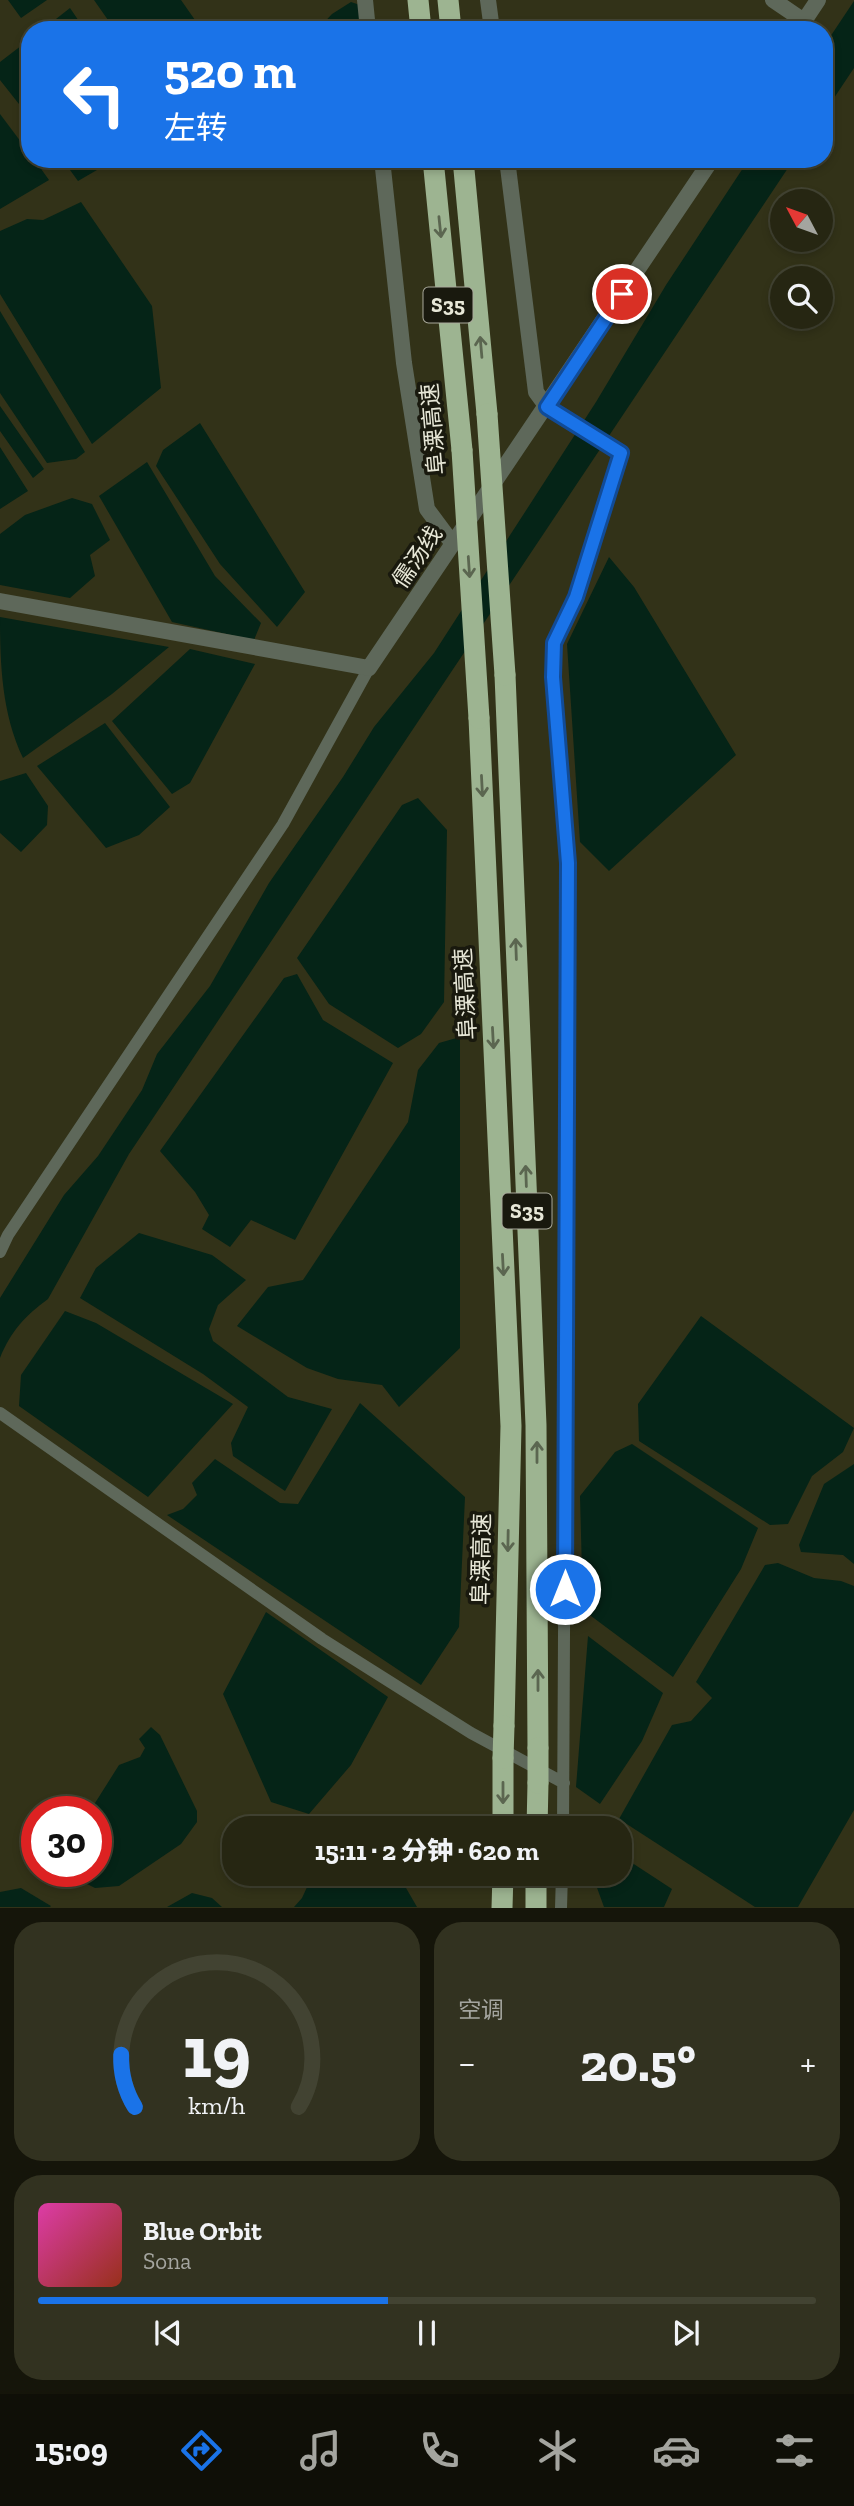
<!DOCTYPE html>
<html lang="zh">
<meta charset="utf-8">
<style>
:root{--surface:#262612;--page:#323220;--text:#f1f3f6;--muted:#a4a59f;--line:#424332;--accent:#1a73e8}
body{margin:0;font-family:"Zilla Slab","Noto Sans SC",serif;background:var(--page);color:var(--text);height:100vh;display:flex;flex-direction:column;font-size:26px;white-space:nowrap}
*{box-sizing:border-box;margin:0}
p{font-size:23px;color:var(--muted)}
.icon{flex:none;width:38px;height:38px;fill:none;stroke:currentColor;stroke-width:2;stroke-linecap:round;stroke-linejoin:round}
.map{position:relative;height:1908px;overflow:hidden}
.details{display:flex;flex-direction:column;gap:14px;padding:14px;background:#15150a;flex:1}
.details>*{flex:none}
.guide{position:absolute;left:21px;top:21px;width:812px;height:147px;border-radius:28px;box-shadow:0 4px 10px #0003,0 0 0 2px var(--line);background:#1a73e8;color:#fff;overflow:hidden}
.needle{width:46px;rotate:311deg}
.controls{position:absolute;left:770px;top:189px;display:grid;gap:14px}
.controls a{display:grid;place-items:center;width:63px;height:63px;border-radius:50%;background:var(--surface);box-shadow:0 4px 10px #0003,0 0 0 2px var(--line);font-size:35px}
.speed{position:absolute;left:21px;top:1796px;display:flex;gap:14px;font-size:35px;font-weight:700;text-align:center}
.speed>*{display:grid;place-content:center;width:91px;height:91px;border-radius:50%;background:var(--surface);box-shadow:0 4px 10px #0003,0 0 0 2px var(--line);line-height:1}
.speed .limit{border:10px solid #d22;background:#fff;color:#111}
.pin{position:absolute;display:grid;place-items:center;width:60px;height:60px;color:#fff;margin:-30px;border:4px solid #fff;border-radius:50%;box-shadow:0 2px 7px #0007}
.me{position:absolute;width:77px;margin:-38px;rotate:0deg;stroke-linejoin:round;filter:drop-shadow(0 0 5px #0008)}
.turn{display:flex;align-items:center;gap:24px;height:147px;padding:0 28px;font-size:32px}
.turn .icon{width:91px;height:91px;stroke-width:2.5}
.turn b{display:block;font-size:49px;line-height:60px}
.big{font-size:52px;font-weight:800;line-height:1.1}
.details .tile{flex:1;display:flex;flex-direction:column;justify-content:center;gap:10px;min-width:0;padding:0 24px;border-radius:28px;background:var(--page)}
.details .dial{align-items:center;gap:0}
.dial svg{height:182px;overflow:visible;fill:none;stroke:var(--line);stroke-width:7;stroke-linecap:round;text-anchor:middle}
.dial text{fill:var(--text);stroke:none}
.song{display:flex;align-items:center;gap:21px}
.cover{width:84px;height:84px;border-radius:10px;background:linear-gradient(135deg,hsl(320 70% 55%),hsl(10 70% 35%))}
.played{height:7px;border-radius:4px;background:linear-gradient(90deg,var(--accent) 45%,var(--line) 45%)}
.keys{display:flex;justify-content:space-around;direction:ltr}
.heat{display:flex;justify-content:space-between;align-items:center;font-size:38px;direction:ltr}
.details .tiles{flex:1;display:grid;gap:14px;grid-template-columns:1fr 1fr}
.tile:last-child{grid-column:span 2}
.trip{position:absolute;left:222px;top:1816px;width:410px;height:70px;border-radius:28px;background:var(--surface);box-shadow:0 4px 10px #0003,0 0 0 2px var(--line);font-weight:800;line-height:70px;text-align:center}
.tab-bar{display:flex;height:112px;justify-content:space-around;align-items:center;background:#0f0f07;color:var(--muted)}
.tab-bar .icon{width:49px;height:49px}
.tab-bar .current{color:var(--accent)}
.tab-bar b{font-size:32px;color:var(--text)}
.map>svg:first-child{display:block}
.water{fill:#052417}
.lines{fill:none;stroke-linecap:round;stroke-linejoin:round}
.minor{stroke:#5e685a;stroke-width:12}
.tertiary{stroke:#5e685a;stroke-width:16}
.motorway{stroke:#9db491;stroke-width:21}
.motorway-bridge{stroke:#9db491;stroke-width:21}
.oneway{stroke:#5b6650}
.route-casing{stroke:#114b97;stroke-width:18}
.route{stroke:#1a73e8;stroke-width:12}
.labels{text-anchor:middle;stroke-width:7;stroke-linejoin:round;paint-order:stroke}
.shield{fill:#19190e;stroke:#a9a99b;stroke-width:2}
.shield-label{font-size:21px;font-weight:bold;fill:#e7e7d7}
.street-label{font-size:23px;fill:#e7e7d7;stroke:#19190e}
</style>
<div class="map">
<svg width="854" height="1908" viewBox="0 0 854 1908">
<rect width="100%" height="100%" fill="#323218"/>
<path class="water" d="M8 0H47L21 18Z
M94 0H181L202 30H115Z
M854 1V68L824 113V46Z
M351 2 360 5 363 30H317L332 14Z
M70 8 85 30H42Z
M30 39V118L0 80V62Z
M0 114 30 154V159H34L49 180 0 209Z
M62 159H116L78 181Z
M749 159H794L129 1154 48 1299C25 1316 11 1331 0 1358V1298L64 1195 98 1156 142 1090 157 1054 210 986 269 883 343 777 374 727 434 653 596 402 666 285Z
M81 202 152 306 161 388 92 444 0 294V231L27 219 43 220Z
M0 311 85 452 76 459 47 463 0 393Z
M0 406 44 469 33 478 0 431Z
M200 423 305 592 277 627 220 564 156 466 163 450Z
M0 447 28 491 0 509Z
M147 462 215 576 261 623 254 640 172 622 99 496Z
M72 498 92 504 110 540 90 555 95 576 70 598 0 585V534L25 515Z
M609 557 634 587 736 755 609 871 580 842 567 644Z
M0 617 169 647 112 694 23 758C2 714 0 665 0 617Z
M190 649 255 664 190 783 172 794 112 721Z
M105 723 170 807 139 835 106 848 37 766Z
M26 773 48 806 47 825 21 852 0 833V781Z
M418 798 447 830 444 1002 421 1034 398 1048 329 1004 297 958 402 805Z
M297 974 323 1020 393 1063 295 1240 251 1220 230 1247 202 1229 209 1215 195 1192 160 1151 284 978Z
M460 1037V1348L399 1407 382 1385 338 1379 307 1368 237 1326 268 1287 303 1280 408 1122 418 1070 439 1043Z
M139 1233 212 1255 246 1280 218 1305 209 1329 213 1341 288 1397 332 1409 285 1491 233 1456 231 1443 248 1407 203 1374 80 1298 96 1268Z
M65 1311 96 1323 233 1404 148 1497 19 1406 21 1375Z
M701 1316 854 1428 843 1452 812 1476 788 1524 770 1525 639 1441 638 1404Z
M360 1403 465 1497 459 1627 421 1685 167 1515 183 1509 197 1495 192 1483 215 1459 280 1503 298 1504Z
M632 1444 758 1528 741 1569 673 1677 583 1610 580 1496 615 1452Z
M854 1464V1564L843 1555 801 1552 799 1545 824 1484Z
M778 1563 814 1578 841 1581 854 1586V1810L798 1907H755L619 1819 672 1725 691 1721 712 1698 696 1682 765 1565Z
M266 1612 388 1697 351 1765 309 1814 271 1802 223 1694Z
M588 1636 663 1693 642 1741 600 1804 576 1787Z
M151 1727 160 1735 197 1811V1822L181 1844 119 1886 95 1888 61 1871H96V1811H90L119 1765 140 1757 145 1748 139 1739Z
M620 1855 672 1889 664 1907H604L592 1874H620Z
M313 1874H398L417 1907H294L302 1898Z
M21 1888 51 1906 50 1907H0V1892Z
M192 1893 212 1898 222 1907H167Z"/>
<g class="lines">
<path class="minor" d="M547 407 621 453 576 597 554 643 553 677 568 863 563 1829
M0 1252 8 1235 283 824 369 668
M0 1413 322 1639 471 1733 564 1783
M561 1908 562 1874"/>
<path class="tertiary" d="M365 0 368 30
M488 0 492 30
M773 0 804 21
M798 30 818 0
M382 159 404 363 427 509 453 544
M507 159 536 392 547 407
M0 601 369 668 712 159"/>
<path class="motorway" d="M418 0 421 30
M448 0 451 30
M433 159 462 450
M463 159 487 414
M505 675 536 1425 538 1748
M479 718 511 1426 504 1726
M503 1829V1758
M537 1829 538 1783
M502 1908 503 1874
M536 1908V1874"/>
<path class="motorway-bridge" d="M487 414 505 675
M462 450 479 718
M503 1758 504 1726
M538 1783V1748"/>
</g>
<defs><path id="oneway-shaft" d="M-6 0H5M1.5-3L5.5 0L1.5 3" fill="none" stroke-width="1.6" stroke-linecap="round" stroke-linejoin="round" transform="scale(1.75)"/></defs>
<g class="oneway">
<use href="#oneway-shaft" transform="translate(440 227) rotate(84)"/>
<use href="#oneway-shaft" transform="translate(481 347) rotate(-95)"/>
<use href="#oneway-shaft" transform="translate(469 567) rotate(86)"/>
<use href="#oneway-shaft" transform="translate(482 786) rotate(87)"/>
<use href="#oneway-shaft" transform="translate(516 949) rotate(-92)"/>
<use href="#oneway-shaft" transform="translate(493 1038) rotate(87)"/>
<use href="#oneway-shaft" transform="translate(526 1176) rotate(-92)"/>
<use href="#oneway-shaft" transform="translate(503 1265) rotate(87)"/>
<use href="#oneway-shaft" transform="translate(537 1452) rotate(-90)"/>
<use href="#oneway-shaft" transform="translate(508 1541) rotate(91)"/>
<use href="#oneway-shaft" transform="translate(538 1680) rotate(-90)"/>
<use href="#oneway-shaft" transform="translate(503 1793) rotate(90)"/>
</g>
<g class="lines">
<defs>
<path id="route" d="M565 1589 568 863 553 677 554 643 576 597 621 453 547 407 622 294"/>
</defs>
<use href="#route" class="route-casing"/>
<use href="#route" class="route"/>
</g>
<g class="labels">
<g class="shield">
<rect x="423.5" y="287.5" width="49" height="35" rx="5"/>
<rect x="502.5" y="1193.5" width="49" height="35" rx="5"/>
</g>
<g class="shield-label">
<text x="448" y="312">S35</text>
<text x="527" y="1218">S35</text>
</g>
<g class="street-label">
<text transform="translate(433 429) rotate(-95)" y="8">阜溧高速</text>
<text transform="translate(417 557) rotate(-56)" y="8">儒汤线</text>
<text transform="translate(465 994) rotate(-93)" y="8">阜溧高速</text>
<text transform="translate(481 1559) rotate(-89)" y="8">阜溧高速</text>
</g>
</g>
</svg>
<div class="controls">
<a><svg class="needle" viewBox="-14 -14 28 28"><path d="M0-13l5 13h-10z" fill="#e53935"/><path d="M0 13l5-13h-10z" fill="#a4a59f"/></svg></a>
<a><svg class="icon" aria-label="search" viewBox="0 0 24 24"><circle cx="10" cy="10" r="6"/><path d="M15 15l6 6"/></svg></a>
</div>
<div class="speed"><div class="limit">30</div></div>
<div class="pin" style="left:622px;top:294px;background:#d93025"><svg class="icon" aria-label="arrive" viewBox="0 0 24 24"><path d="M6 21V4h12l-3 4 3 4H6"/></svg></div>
<svg class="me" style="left:565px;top:1589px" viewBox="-20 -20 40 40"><circle r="17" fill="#1a73e8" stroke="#fff" stroke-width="3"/><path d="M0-11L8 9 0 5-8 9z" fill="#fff"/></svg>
<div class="trip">15:11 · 2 分钟 · 620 m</div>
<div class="guide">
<div class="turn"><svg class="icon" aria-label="left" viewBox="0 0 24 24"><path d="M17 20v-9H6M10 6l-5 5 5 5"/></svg><div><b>520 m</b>左转</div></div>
</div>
</div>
<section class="details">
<div class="tiles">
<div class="tile dial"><svg viewBox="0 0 100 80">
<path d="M14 69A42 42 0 1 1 86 69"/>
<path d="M14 69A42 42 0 0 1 8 46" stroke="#1a73e8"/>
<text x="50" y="56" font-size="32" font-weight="700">19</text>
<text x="50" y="72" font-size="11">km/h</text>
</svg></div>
<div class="tile"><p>空调</p>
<div class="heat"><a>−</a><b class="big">20.5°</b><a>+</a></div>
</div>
<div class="tile">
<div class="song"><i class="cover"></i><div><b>Blue Orbit</b><p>Sona</p></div></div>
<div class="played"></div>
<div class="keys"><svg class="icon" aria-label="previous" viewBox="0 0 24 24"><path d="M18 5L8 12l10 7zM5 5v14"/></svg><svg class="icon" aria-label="pause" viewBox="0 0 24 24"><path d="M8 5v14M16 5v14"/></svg><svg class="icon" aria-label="next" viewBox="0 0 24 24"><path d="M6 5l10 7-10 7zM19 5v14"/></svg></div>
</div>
</div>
</section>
<nav class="tab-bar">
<b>15:09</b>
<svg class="icon current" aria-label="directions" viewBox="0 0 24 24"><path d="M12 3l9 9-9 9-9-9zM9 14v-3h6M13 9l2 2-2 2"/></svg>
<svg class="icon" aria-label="music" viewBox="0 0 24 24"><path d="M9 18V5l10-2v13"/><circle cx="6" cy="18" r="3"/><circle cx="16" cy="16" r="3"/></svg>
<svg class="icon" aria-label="phone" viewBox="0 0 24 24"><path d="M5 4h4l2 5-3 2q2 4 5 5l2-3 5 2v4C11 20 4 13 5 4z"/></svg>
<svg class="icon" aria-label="climate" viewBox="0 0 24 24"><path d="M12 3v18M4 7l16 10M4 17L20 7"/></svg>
<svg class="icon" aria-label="car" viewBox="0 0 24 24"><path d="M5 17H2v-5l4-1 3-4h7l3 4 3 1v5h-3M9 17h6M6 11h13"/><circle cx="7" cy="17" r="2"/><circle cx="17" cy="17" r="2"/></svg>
<svg class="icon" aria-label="filters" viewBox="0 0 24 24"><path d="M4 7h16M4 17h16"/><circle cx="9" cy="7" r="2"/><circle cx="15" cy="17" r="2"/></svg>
</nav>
